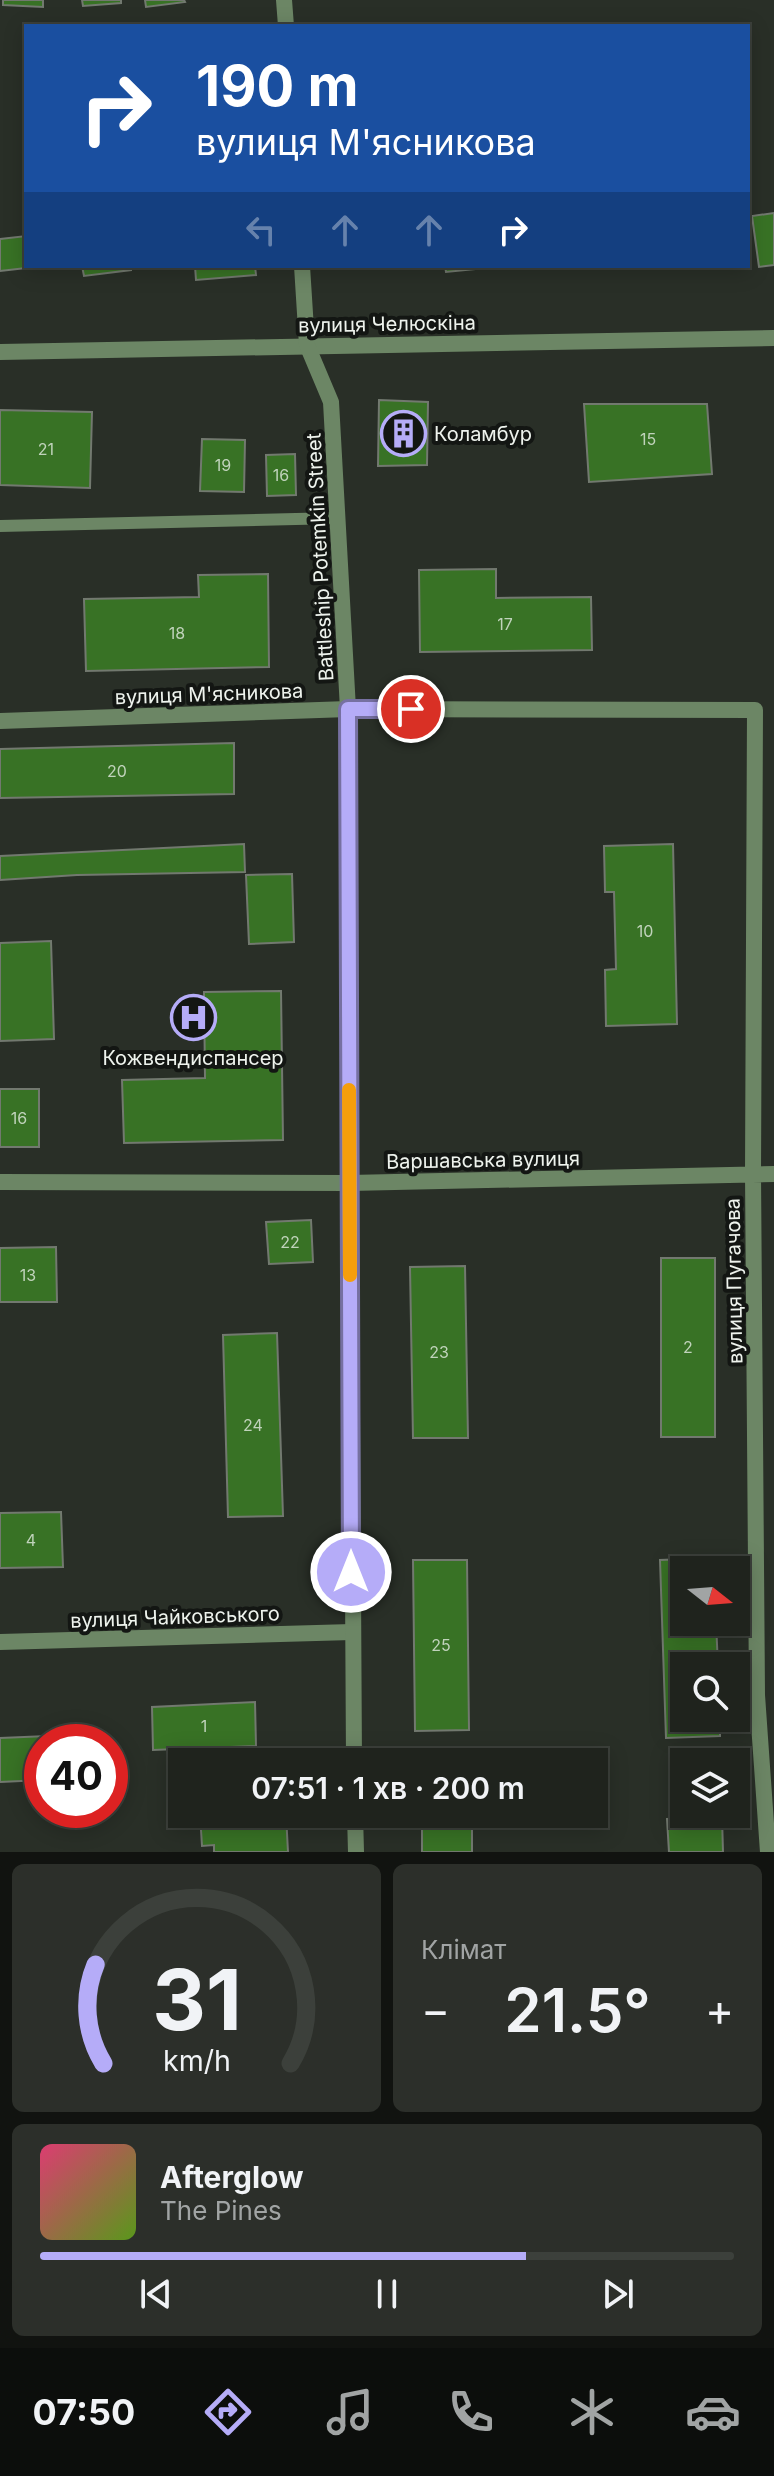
<!DOCTYPE html>
<html lang="uk">
<meta charset="utf-8">
<style>
:root{--surface:#1f231d;--page:#2c2f2a;--text:#f1f3f6;--muted:#a1a4a4;--line:#3c403b;--accent:#b5acf8}
body{margin:0;font-family:Inter,sans-serif;background:var(--page);color:var(--text);height:100vh;display:flex;flex-direction:column;font-size:30px;white-space:nowrap}
*{box-sizing:border-box;margin:0}
p{font-size:26px;color:var(--muted)}
.icon{flex:none;width:44px;height:44px;fill:none;stroke:currentColor;stroke-width:2;stroke-linecap:round;stroke-linejoin:round}
.map{position:relative;height:1852px;overflow:hidden}
.sheet{display:flex;flex-direction:column;gap:12px;padding:12px;background:#111310;flex:1}
.sheet>*{flex:none}
.hud{position:absolute;left:24px;top:24px;width:726px;height:244px;border-radius:0px;box-shadow:0 4px 20px #0003,0 0 0 2px var(--line);background:#1a4fa0;color:#fff;overflow:hidden}
.needle{width:52px;rotate:107deg}
.fabs{position:absolute;left:670px;top:1556px;display:grid;gap:16px}
.fabs a{display:grid;place-items:center;width:80px;height:80px;border-radius:0px;background:var(--surface);box-shadow:0 4px 20px #0003,0 0 0 2px var(--line);font-size:40px}
.speed{position:absolute;left:24px;top:1724px;display:flex;gap:16px;font-size:40px;font-weight:700;text-align:center}
.speed>*{display:grid;place-content:center;width:104px;height:104px;border-radius:50%;background:var(--surface);box-shadow:0 4px 20px #0003,0 0 0 2px var(--line);line-height:1}
.speed .limit{border:12px solid #d22;background:#fff;color:#111}
.pin{position:absolute;display:grid;place-items:center;width:68px;height:68px;color:#fff;margin:-34px;border:4px solid #fff;border-radius:50%;box-shadow:0 2px 8px #0007}
.me{position:absolute;width:88px;margin:-44px;rotate:0deg;stroke-linejoin:round;filter:drop-shadow(0 0 6px #0008)}
.turn{display:flex;align-items:center;gap:28px;height:168px;padding:0 40px;font-size:36px}
.turn .icon{width:104px;height:104px;stroke-width:2.5}
.turn b{display:block;font-size:56px;line-height:68px}
.lanes{display:flex;align-items:center;height:76px;padding:0 40px;background:#0003;justify-content:center;gap:40px;direction:ltr}
.lanes .off{opacity:.35}
.big{font-size:60px;font-weight:600;line-height:1.1}
.sheet .widget{flex:1;display:flex;flex-direction:column;justify-content:center;gap:12px;min-width:0;padding:0 28px;border-radius:12px;background:var(--page)}
.sheet .dial{align-items:center;gap:0}
.dial svg{height:208px;overflow:visible;fill:none;stroke:var(--line);stroke-width:7;stroke-linecap:round;text-anchor:middle}
.dial text{fill:var(--text);stroke:none}
.song{display:flex;align-items:center;gap:24px}
.cover{width:96px;height:96px;border-radius:12px;background:linear-gradient(135deg,hsl(340 70% 55%),hsl(90 70% 35%))}
.played{height:8px;border-radius:4px;background:linear-gradient(90deg,var(--accent) 70%,var(--line) 70%)}
.keys{display:flex;justify-content:space-around;direction:ltr}
.heat{display:flex;justify-content:space-between;align-items:center;font-size:44px;direction:ltr}
.sheet .tiles{flex:1;display:grid;gap:12px;grid-template-columns:1fr 1fr}
.widget:last-child{grid-column:span 2}
.trip{position:absolute;left:168px;top:1748px;width:440px;height:80px;border-radius:0px;background:var(--surface);box-shadow:0 4px 20px #0003,0 0 0 2px var(--line);font-weight:600;line-height:80px;text-align:center}
.dock{display:flex;height:128px;justify-content:space-around;align-items:center;background:#0c0e0c;color:var(--muted)}
.dock .icon{width:56px;height:56px}
.dock .current{color:var(--accent)}
.dock b{font-size:36px;color:var(--text)}
.map>svg:first-child{display:block}
.building{fill:#387225;stroke:#72796f;stroke-width:2}
.lines{fill:none;stroke-linecap:round;stroke-linejoin:round}
.service{stroke:#6c8665;stroke-width:12}
.minor{stroke:#6c8665;stroke-width:16}
.tertiary{stroke:#6c8665;stroke-width:16}
.route-casing{stroke:#7670a1;stroke-width:20}
.route{stroke:#b5acf8;stroke-width:14}
.slow{stroke:#f59e0b;stroke-width:14}
.labels{text-anchor:middle;stroke-width:8;stroke-linejoin:round;paint-order:stroke}
.number-label{font-size:16px;fill:#c0d3bb}
.street-label{font-size:20px;fill:#eef3ed;stroke:#131613}
.poi-label{font-size:20px;fill:#eef3ed;stroke:#131613;text-anchor:start}
</style>
<div class="map">
<svg width="774" height="1852" viewBox="0 0 774 1852">
<rect width="100%" height="100%" fill="#292f27"/>
<path class="building" d="M3 0H43V7L3 5Z
M82 0H121V3L83 6Z
M145 0H184L185 2 146 7Z
M774 213V265L759 267 752 216Z
M26 236V266L35 267 0 271V239Z
M82 266H131V270L84 276Z
M195 266H255L256 275 196 280Z
M445 266H485V268L446 272Z
M379 400 428 402 427 465 378 466Z
M584 404H707L712 474 589 482Z
M0 410 92 412 90 488 0 485Z
M202 439 245 440 244 492 200 491Z
M295 454 296 495 267 496 266 455Z
M496 569V598L591 597 592 650 420 652 419 570Z
M268 574 269 667 86 671 84 599 199 597 198 575Z
M234 743V794L0 798V749Z
M244 844 245 872 77 875 0 880V856Z
M673 844 677 1024 606 1026 605 970 616 969 614 892H605L604 846Z
M292 874 294 942 249 944 246 875Z
M51 941 54 1039 0 1041V943Z
M281 991 283 1140 124 1143 122 1080 205 1078 204 992Z
M0 1089H39V1147H0Z
M311 1220 313 1262 269 1264 266 1222Z
M56 1247 57 1302H0V1248Z
M661 1258H715V1437H661Z
M465 1266 468 1438H413L410 1267Z
M277 1333 283 1516 228 1517 223 1335Z
M61 1512 63 1567 0 1568V1513Z
M714 1558 715 1570H684V1622H716L718 1666H684V1718H720V1736L666 1738 660 1560Z
M413 1560H467L469 1730 415 1731Z
M255 1702 256 1746 153 1750 152 1707Z
M95 1734V1742H42V1780L0 1782V1738Z
M200 1814H286L288 1852H214V1845L202 1846Z
M472 1817V1852H422V1819Z
M722 1817 723 1852H669L667 1819Z"/>
<g class="lines">
<path class="service" d="M0 526 338 518"/>
<path class="minor" d="M0 352 774 338
M0 721 348 709 755 710 753 1174 757 1695 768 1852
M0 1182 349 1183 774 1174
M0 1642 352 1632"/>
<path class="tertiary" d="M284 0 286 26
M302 266 307 345 331 402 348 709 354 1762
M355 1814 356 1852"/>
</g>
<g class="lines">
<defs>
<path id="route" d="M351 1572 348 709H411"/>
</defs>
<use href="#route" class="route-casing"/>
<use href="#route" class="route"/>
<path class="slow" d="M349 1090 350 1275"/>
</g>
<defs>
<symbol id="building-ring" viewBox="-11 -11 22 22"><circle r="9.5" fill="#131613" stroke="#b5acf8" stroke-width="1.5"/><path d="M-4-6H4V6H1V3H-1V6H-4ZM-2.5-4.3h1.7v1.8h-1.7ZM.8-4.3h1.7v1.8H.8ZM-2.5-1h1.7V.8h-1.7ZM.8-1h1.7V.8H.8Z" fill="#b5acf8"/></symbol>
<symbol id="hospital-ring" viewBox="-11 -11 22 22"><circle r="9.5" fill="#131613" stroke="#b5acf8" stroke-width="1.5"/><path d="M-5-5h3v3.5h4V-5h3V5h-3V1.5h-4V5h-3Z" fill="#b5acf8"/></symbol>
</defs>
<g fill-rule="evenodd">
<use href="#building-ring" x="378" y="408" width="51" height="51"/>
<use href="#hospital-ring" x="168" y="992" width="51" height="51"/>
</g>
<g class="labels">
<g class="number-label">
<text x="648" y="445">15</text>
<text x="46" y="455">21</text>
<text x="223" y="471">19</text>
<text x="281" y="481">16</text>
<text x="505" y="630">17</text>
<text x="177" y="639">18</text>
<text x="117" y="777">20</text>
<text x="645" y="937">10</text>
<text x="19" y="1124">16</text>
<text x="290" y="1248">22</text>
<text x="28" y="1281">13</text>
<text x="688" y="1353">2</text>
<text x="439" y="1358">23</text>
<text x="253" y="1431">24</text>
<text x="31" y="1546">4</text>
<text x="441" y="1651">25</text>
<text x="204" y="1732">1</text>
</g>
<g class="street-label">
<text transform="translate(387 324) rotate(-1)" y="7">вулиця Челюскіна</text>
<text transform="translate(320 557) rotate(-93)" y="7">Battleship Potemkin Street</text>
<text transform="translate(209 694) rotate(-2)" y="7">вулиця М'ясникова</text>
<text transform="translate(483 1160) rotate(-1)" y="7">Варшавська вулиця</text>
<text transform="translate(734 1281) rotate(-91)" y="7">вулиця Пугачова</text>
<text transform="translate(175 1617) rotate(-2)" y="7">вулиця Чайковського</text>
</g>
<g class="poi-label">
<text x="434" y="441">Коламбур</text>
<text x="193" y="1065" text-anchor="middle">Кожвендиспансер</text>
</g>
</g>
</svg>
<div class="fabs">
<a><svg class="needle" viewBox="-14 -14 28 28"><path d="M0-13l5 13h-10z" fill="#e53935"/><path d="M0 13l5-13h-10z" fill="#a1a4a4"/></svg></a>
<a><svg class="icon" aria-label="search" viewBox="0 0 24 24"><circle cx="10" cy="10" r="6"/><path d="M15 15l6 6"/></svg></a>
<a><svg class="icon" aria-label="layers" viewBox="0 0 24 24"><path d="M12 4l9 5-9 5-9-5zM3 14l9 5 9-5"/></svg></a>
</div>
<div class="speed"><div class="limit">40</div></div>
<div class="pin" style="left:411px;top:709px;background:#d93025"><svg class="icon" aria-label="arrive" viewBox="0 0 24 24"><path d="M6 21V4h12l-3 4 3 4H6"/></svg></div>
<svg class="me" style="left:351px;top:1572px" viewBox="-20 -20 40 40"><circle r="17" fill="#b5acf8" stroke="#fff" stroke-width="3"/><path d="M0-11L8 9 0 5-8 9z" fill="#fff"/></svg>
<div class="trip">07:51 · 1 хв · 200 m</div>
<div class="hud">
<div class="turn"><svg class="icon" aria-label="right" viewBox="0 0 24 24"><path d="M7 20v-9h11M14 6l5 5-5 5"/></svg><div><b>190 m</b>вулиця М'ясникова</div></div>
<div class="lanes"><svg class="icon off" aria-label="left" viewBox="0 0 24 24"><path d="M17 20v-9H6M10 6l-5 5 5 5"/></svg><svg class="icon off" aria-label="ahead" viewBox="0 0 24 24"><path d="M12 20V5M6 11l6-6 6 6"/></svg><svg class="icon off" aria-label="ahead" viewBox="0 0 24 24"><path d="M12 20V5M6 11l6-6 6 6"/></svg><svg class="icon" aria-label="right" viewBox="0 0 24 24"><path d="M7 20v-9h11M14 6l5 5-5 5"/></svg></div>
</div>
</div>
<section class="sheet">
<div class="tiles">
<div class="widget dial"><svg viewBox="0 0 100 80">
<path d="M14 69A42 42 0 1 1 86 69"/>
<path d="M14 69A42 42 0 0 1 11 31" stroke="#b5acf8"/>
<text x="50" y="56" font-size="32" font-weight="700">31</text>
<text x="50" y="72" font-size="11">km/h</text>
</svg></div>
<div class="widget"><p>Клімат</p>
<div class="heat"><a>−</a><b class="big">21.5°</b><a>+</a></div>
</div>
<div class="widget">
<div class="song"><i class="cover"></i><div><b>Afterglow</b><p>The Pines</p></div></div>
<div class="played"></div>
<div class="keys"><svg class="icon" aria-label="previous" viewBox="0 0 24 24"><path d="M18 5L8 12l10 7zM5 5v14"/></svg><svg class="icon" aria-label="pause" viewBox="0 0 24 24"><path d="M8 5v14M16 5v14"/></svg><svg class="icon" aria-label="next" viewBox="0 0 24 24"><path d="M6 5l10 7-10 7zM19 5v14"/></svg></div>
</div>
</div>
</section>
<nav class="dock">
<b>07:50</b>
<svg class="icon current" aria-label="directions" viewBox="0 0 24 24"><path d="M12 3l9 9-9 9-9-9zM9 14v-3h6M13 9l2 2-2 2"/></svg>
<svg class="icon" aria-label="music" viewBox="0 0 24 24"><path d="M9 18V5l10-2v13"/><circle cx="6" cy="18" r="3"/><circle cx="16" cy="16" r="3"/></svg>
<svg class="icon" aria-label="phone" viewBox="0 0 24 24"><path d="M5 4h4l2 5-3 2q2 4 5 5l2-3 5 2v4C11 20 4 13 5 4z"/></svg>
<svg class="icon" aria-label="climate" viewBox="0 0 24 24"><path d="M12 3v18M4 7l16 10M4 17L20 7"/></svg>
<svg class="icon" aria-label="car" viewBox="0 0 24 24"><path d="M5 17H2v-5l4-1 3-4h7l3 4 3 1v5h-3M9 17h6M6 11h13"/><circle cx="7" cy="17" r="2"/><circle cx="17" cy="17" r="2"/></svg>
</nav>
